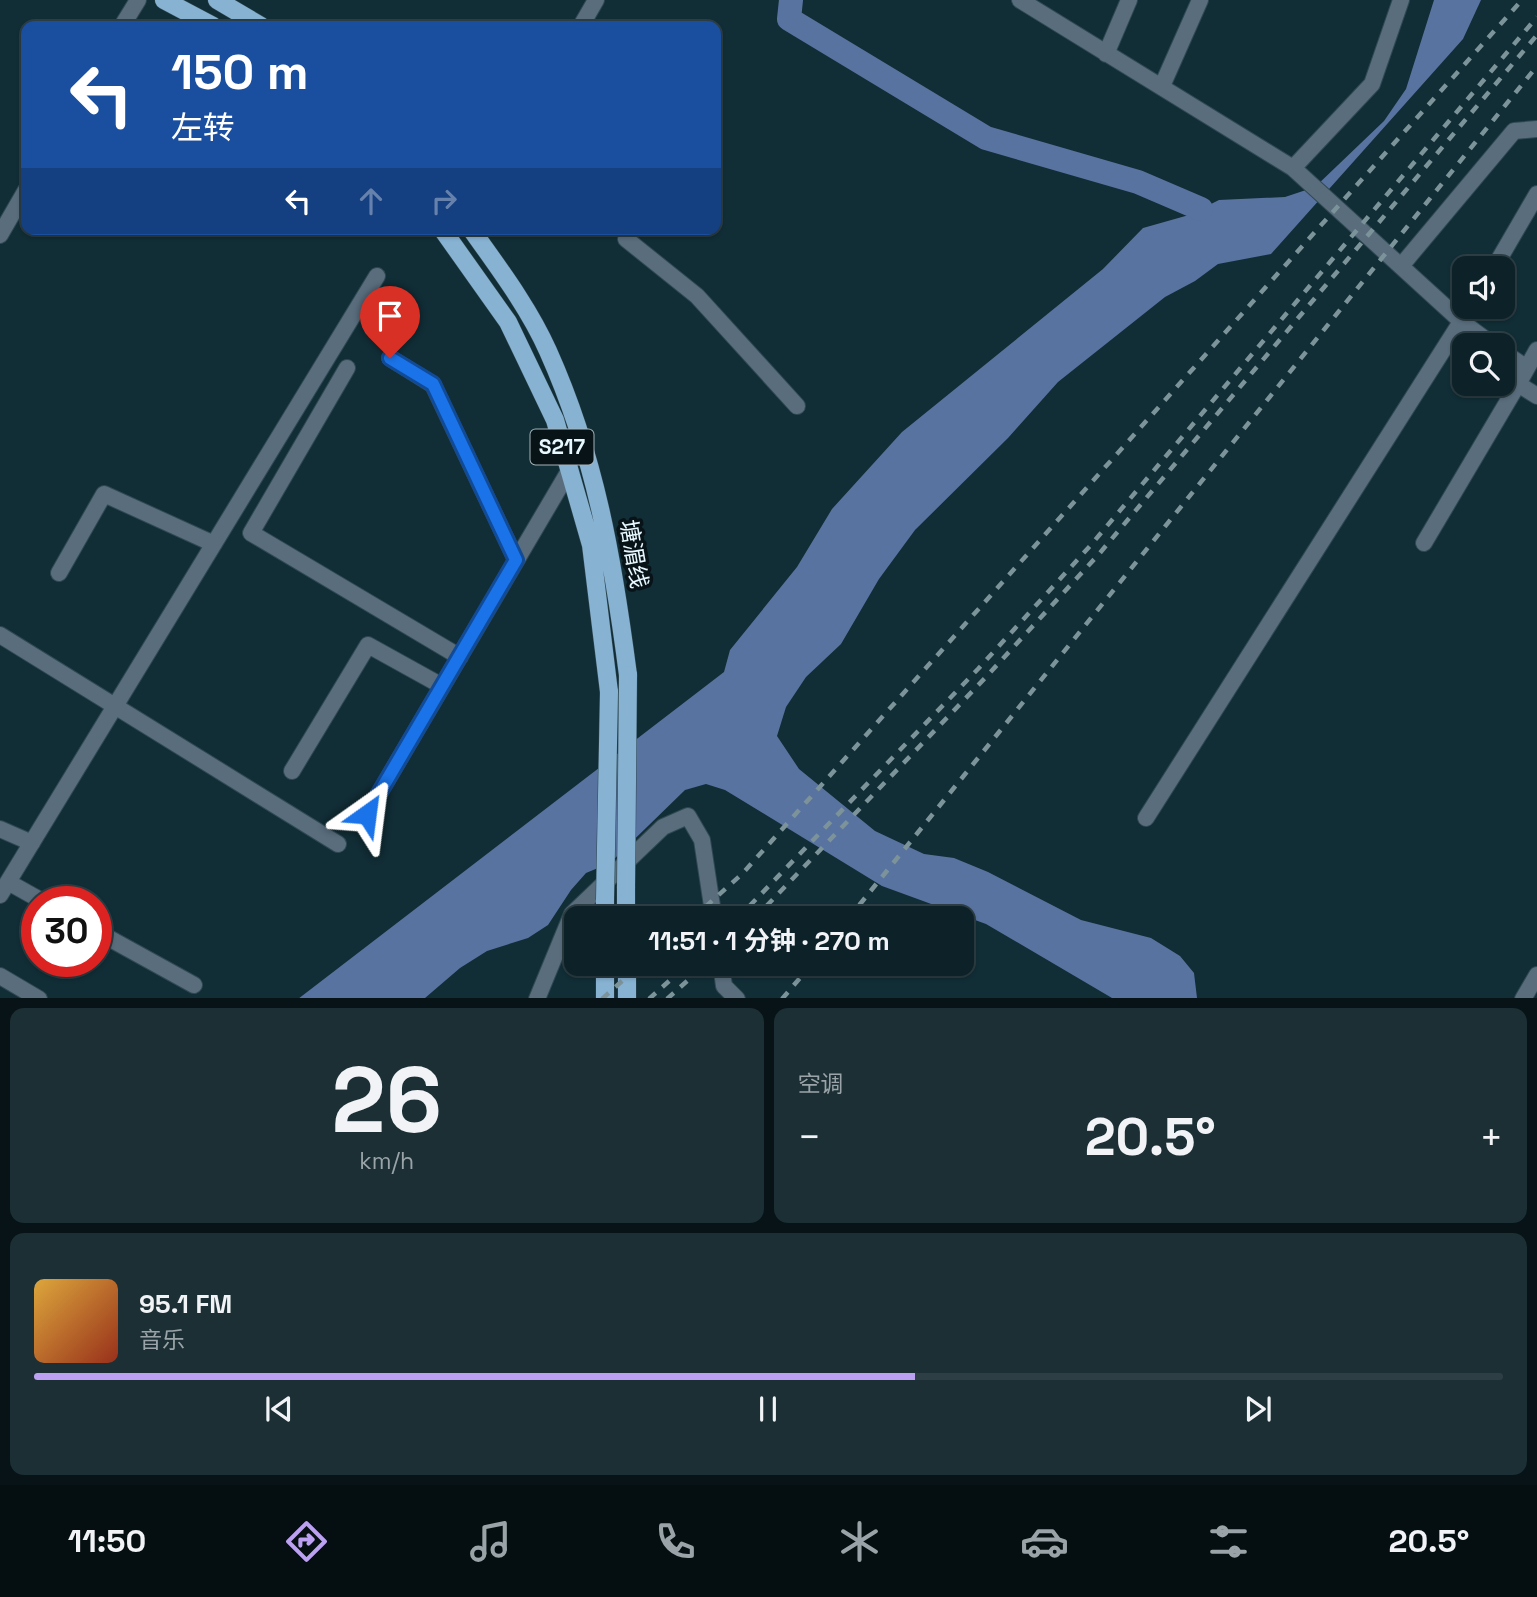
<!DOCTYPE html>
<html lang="zh">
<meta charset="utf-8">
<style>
:root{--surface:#0d2228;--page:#1b2f34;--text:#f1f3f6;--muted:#9aa4a8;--line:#2d3f45;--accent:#bca0f2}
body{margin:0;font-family:"Space Grotesk","Noto Sans SC",sans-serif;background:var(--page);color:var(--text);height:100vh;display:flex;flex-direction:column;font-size:26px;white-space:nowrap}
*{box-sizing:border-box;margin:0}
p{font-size:23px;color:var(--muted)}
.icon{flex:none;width:38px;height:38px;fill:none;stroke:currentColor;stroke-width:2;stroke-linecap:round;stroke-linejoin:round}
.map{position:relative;height:998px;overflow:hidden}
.drawer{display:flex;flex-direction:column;gap:10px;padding:10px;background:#071316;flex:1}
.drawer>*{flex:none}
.top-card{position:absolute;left:21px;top:21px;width:700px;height:214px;border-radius:14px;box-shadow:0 2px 5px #0004,0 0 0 2px var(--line);background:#1a4fa0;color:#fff;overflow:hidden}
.tools{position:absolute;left:1452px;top:256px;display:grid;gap:14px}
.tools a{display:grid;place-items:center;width:63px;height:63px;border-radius:14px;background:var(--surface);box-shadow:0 2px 5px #0004,0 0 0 2px var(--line);font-size:35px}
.speed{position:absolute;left:21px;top:886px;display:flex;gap:14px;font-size:35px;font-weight:700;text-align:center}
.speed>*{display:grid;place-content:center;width:91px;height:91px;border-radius:50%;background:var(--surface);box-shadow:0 2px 5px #0004,0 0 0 2px var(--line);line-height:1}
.speed .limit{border:10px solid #d22;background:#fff;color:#111}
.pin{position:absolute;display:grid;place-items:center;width:60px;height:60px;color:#fff;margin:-72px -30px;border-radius:50% 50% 50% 0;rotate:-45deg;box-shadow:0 0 7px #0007}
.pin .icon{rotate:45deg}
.me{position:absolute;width:77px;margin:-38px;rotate:31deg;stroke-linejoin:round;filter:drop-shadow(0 0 5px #0008)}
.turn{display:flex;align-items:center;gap:24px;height:147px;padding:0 35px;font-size:32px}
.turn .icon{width:91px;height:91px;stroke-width:2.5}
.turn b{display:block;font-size:49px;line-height:60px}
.lanes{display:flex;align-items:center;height:66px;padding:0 35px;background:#0003;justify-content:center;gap:35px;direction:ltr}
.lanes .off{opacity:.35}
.big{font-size:52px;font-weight:700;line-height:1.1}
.drawer .widget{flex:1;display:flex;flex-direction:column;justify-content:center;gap:10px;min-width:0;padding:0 24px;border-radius:14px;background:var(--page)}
.drawer .dial{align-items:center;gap:0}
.dial b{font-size:91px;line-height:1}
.song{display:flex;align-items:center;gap:21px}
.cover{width:84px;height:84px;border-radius:10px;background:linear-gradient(135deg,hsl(40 70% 55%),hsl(10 70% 35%))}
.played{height:7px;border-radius:4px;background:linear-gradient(90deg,var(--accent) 60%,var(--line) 60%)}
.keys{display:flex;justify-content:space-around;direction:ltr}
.heat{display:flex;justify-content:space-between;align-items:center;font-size:38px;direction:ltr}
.drawer .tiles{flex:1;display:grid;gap:10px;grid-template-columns:1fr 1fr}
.widget:last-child{grid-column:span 2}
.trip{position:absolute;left:564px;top:906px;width:410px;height:70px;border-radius:14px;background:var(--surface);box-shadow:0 2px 5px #0004,0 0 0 2px var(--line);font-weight:700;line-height:70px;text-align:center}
.menu{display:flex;height:112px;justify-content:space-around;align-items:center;background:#050e10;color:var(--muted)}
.menu .icon{width:49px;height:49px}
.menu .selected{color:var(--accent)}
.menu b{font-size:32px;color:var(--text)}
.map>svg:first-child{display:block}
.water{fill:#5873a0}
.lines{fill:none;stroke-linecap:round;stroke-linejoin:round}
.river{stroke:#5873a0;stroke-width:24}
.minor-casing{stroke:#2f4952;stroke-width:18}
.major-casing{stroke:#2f4952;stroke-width:19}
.minor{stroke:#596d7d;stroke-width:16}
.major{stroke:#87b2d2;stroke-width:18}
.rail{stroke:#7c939a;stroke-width:4.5;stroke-dasharray:9 9;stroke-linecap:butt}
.major-bridge-casing{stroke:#2f4952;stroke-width:19;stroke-linecap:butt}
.major-bridge{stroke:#87b2d2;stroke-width:18}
.route-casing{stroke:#114b97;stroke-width:18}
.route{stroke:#1a73e8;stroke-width:12}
.labels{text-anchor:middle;stroke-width:7;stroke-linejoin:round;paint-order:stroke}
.shield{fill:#081318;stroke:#a4b3b9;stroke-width:2}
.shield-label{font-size:21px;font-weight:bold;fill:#e7f8fe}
.street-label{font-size:23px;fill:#e7f8fe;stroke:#081318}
</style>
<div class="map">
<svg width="1537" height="999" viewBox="0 0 1537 999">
<rect width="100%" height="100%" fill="#112d36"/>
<path class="water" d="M1434 0H1481L1463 39 1271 254 1218 264 1195 281 1165 297 1058 382 1008 438 915 530 879 579 841 644 806 677 786 707 777 736 799 769 875 831 924 854 954 858 988 872 1081 920 1151 938 1180 956 1194 973 1197 998H1112L986 924 882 886 725 790 706 784 685 790 610 863 586 873 571 890 548 925 528 938 487 951 460 968 425 998 298 999 724 672 730 650 797 567 832 509 902 432 1103 269 1143 228 1189 215 1219 200 1285 197 1315 187 1384 121 1406 89Z"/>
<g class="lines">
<path class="river" d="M791 0 789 19 986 138 1138 182 1201 209"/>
<defs>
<path id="minor" d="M1020 0 1293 168 1462 322 1493 345
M122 26 138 0
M581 26 596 0
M1106 54 1129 0
M1162 86 1200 0
M1293 168 1372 84 1401 0
M632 229 626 239 697 296 797 406
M0 235 26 190
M1401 266 1514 131 1537 129
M1494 268 1537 194
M1537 350 1518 384 1537 396
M1503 352 1527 368
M390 358 433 385 516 560
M347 368 251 533 460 657
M1424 543 1518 384
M59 573 104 494 214 544
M0 635 338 844
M292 771 368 645 442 686
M367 814 569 471
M1146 818 1471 306
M0 829 32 843
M8 882 42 901
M0 895 377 276
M96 931 194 985
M721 964 724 986 737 999
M0 976 39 999
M537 999 572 914 663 827 688 816 702 840 714 919
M1523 999 1537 975"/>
<path id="major" d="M164 0 213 26
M217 0 261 26
M442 229 508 322 555 420 591 545 609 692
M471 229C498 267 529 308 548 351 596 458 613 560 628 675
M626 888V919
M605 919V900
M627 964V999
M605 999V964"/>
</defs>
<use href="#minor" class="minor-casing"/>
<use href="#major" class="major-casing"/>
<use href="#minor" class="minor"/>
<use href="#major" class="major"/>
<path class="rail" d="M692 919 743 873 1522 0
M737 919 978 669 1090 546 1537 17
M754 919 986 677 1099 554 1537 35
M848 919 1537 66
M602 999 641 964
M649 999 688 964
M667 999 706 964
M782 999 812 964"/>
<defs>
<path id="major-bridge" d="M626 888 628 675
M605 900 609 692"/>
</defs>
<use href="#major-bridge" class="major-bridge-casing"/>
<use href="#major-bridge" class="major-bridge"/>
</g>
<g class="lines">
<defs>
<path id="route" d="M367 814 516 560 433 384 390 358"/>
</defs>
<use href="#route" class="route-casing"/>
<use href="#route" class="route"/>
</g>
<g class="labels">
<rect class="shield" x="530.5" y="429.5" width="63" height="35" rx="5"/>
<g class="shield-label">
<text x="562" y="454">S217</text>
</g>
<g class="street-label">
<text transform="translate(634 554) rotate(80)" y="8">塘湄线</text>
</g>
</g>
</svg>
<div class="tools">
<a><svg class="icon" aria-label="sound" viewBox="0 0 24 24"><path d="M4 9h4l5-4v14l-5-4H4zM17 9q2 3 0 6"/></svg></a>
<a><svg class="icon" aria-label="search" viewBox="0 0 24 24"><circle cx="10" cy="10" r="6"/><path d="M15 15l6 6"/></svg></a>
</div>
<div class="speed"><div class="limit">30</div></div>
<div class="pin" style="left:390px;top:358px;background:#d93025"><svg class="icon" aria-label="arrive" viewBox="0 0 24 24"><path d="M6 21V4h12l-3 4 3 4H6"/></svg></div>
<svg class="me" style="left:367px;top:814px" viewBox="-20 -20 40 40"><path d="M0-17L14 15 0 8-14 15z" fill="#1a73e8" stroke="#fff" stroke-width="4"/></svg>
<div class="trip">11:51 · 1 分钟 · 270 m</div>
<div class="top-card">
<div class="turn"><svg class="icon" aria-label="left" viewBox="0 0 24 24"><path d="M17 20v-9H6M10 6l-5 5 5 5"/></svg><div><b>150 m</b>左转</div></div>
<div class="lanes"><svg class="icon" aria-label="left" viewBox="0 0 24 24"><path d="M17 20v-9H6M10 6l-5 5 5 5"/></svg><svg class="icon off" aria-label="ahead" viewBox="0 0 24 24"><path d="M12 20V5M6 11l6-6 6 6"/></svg><svg class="icon off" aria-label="right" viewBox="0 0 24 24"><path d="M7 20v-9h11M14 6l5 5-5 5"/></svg></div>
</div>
</div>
<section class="drawer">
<div class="tiles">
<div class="widget dial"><b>26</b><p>km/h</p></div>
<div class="widget"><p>空调</p>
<div class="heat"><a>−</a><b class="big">20.5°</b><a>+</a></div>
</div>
<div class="widget">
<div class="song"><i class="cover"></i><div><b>95.1 FM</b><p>音乐</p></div></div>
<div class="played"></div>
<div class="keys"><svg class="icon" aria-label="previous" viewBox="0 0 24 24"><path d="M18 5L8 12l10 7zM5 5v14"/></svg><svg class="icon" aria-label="pause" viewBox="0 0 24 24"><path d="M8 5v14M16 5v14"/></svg><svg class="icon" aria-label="next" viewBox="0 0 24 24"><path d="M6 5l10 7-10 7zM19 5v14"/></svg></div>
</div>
</div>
</section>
<nav class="menu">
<b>11:50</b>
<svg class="icon selected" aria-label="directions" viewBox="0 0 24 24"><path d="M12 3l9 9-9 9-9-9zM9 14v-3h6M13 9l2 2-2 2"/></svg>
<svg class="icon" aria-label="music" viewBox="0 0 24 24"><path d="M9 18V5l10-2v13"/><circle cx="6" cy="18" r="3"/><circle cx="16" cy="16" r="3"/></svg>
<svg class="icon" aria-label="phone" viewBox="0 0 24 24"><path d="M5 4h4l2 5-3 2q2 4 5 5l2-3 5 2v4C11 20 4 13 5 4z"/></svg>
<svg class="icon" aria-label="climate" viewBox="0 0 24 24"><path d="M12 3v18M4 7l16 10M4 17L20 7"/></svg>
<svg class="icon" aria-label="car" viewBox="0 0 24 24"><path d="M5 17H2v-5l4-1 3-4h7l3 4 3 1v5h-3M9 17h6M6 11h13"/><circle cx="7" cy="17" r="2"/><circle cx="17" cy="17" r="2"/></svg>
<svg class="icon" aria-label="filters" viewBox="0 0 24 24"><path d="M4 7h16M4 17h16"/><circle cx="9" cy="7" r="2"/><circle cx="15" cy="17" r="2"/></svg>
<b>20.5°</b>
</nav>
